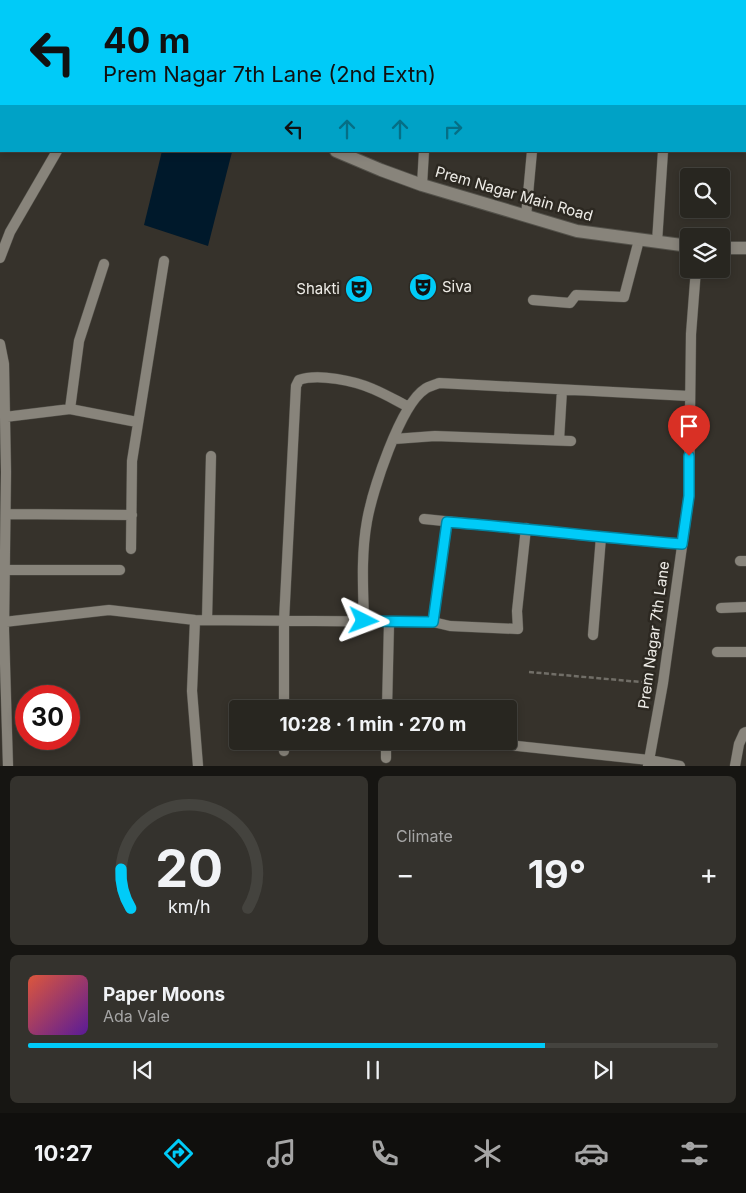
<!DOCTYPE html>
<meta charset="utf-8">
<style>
:root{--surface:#282620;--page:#34322d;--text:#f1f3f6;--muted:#a5a5a5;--line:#44433e;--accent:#00cbf8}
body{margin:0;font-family:Inter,sans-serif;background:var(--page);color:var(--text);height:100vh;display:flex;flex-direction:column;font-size:19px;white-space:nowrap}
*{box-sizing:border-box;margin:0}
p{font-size:16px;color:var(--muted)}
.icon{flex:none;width:28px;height:28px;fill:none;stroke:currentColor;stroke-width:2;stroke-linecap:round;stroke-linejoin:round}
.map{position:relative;height:766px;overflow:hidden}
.side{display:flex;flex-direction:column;gap:10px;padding:10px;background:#161512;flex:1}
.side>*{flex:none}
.guide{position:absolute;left:0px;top:0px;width:746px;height:152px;box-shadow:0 2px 8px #0003,0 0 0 1px var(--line);background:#00cbf8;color:#111;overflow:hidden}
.fabs{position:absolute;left:680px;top:168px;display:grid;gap:10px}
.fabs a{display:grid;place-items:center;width:50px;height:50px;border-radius:5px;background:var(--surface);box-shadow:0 2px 8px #0003,0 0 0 1px var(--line);font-size:25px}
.speed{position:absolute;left:15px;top:685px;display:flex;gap:10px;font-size:25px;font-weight:700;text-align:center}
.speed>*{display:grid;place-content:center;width:65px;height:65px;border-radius:50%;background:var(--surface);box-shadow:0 2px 8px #0003,0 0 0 1px var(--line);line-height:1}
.speed .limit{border:8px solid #d22;background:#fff;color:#111}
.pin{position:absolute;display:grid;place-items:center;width:42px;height:42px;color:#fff;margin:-51px -21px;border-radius:50% 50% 50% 0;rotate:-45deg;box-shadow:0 0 5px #0007}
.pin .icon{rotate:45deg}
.me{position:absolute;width:55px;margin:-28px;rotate:93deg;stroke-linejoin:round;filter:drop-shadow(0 0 4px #0008)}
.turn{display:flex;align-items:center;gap:18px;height:105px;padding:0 20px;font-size:22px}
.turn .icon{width:65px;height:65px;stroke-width:2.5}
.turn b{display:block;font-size:35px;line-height:42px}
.lanes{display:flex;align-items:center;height:48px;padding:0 20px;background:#0003;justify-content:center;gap:25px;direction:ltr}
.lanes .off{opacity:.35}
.big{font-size:38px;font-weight:700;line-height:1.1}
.side .tile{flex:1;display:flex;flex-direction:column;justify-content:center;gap:8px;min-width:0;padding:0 18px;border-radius:8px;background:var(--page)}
.side .dial{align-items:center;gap:0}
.dial svg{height:130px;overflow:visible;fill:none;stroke:var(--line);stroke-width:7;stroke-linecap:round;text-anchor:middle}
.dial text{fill:var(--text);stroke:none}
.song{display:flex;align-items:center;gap:15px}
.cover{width:60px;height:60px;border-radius:8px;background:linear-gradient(135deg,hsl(10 70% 55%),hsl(270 70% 35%))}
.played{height:5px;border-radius:2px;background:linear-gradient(90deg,var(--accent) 75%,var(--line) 75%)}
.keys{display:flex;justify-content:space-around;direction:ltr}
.heat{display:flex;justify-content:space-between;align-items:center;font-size:28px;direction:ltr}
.side .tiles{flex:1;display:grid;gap:10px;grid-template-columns:1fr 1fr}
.tile:last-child{grid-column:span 2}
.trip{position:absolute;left:229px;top:700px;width:288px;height:50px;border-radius:5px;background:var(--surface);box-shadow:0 2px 8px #0003,0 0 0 1px var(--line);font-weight:700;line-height:50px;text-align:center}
.dock{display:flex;height:80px;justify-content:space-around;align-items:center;background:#100f0d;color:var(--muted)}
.dock .icon{width:35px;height:35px}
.dock .current{color:var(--accent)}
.dock b{font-size:22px;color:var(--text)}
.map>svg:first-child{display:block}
.water{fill:#00192b}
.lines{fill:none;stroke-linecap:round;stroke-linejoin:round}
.street-casing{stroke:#53514a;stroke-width:11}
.secondary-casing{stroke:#53514a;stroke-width:14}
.path{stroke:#716e67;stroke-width:2.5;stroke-dasharray:5 2.5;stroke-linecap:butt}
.street{stroke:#88847b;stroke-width:10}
.secondary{stroke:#88847b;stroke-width:12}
.route-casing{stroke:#0084a1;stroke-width:12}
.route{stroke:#00cbf8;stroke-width:9}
.labels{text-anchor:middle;stroke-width:5;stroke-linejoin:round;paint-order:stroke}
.street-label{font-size:15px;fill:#eeece7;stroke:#2c2821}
.poi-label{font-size:15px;fill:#eeece7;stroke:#2c2821;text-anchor:start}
</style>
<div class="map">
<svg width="746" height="766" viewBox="0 0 746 766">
<rect width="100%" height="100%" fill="#36322b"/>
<path class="water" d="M162 151 232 152 208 246 144 225Z"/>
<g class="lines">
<defs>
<path id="street" d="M58 1V0
M225 1V0
M329 1V0
M437 1V0
M572 1V0
M674 1V0
M422 185 424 151
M526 216 532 151
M657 242 663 151
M0 258 10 232 57 151
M533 300 570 303 576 295 624 297 639 240
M0 344 4 364 6 472 4 630 8 766
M70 409 137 422
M5 417 70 409 79 341 104 264
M394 439 435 436 571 441
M559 440 562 390
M6 514 132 515
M424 519 601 537 682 544
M131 549 132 461 164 261
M740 561H746
M5 570H120
M721 608 746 607
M195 620 192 691 198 766
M207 620 211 456
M364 621C363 588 361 554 367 521 372 492 400 405 425 389 429 386 435 385 439 383L689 396
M4 622 109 610 195 620 433 622 450 626 518 629 517 611 526 528
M433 622 447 522
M593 635 601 537
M717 652H746
M284 709V621L296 386 299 380C318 373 355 381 373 389 385 394 397 401 409 407
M387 709 389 623
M490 743 649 760 680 766
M284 751V741
M386 758V741
M648 766 663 683 689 496 691 334 696 269
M735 766 739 744 744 733 746 732"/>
<path id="secondary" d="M0 46H1
M336 151 381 170 422 185 577 231 689 246
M721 248H746"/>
</defs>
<use href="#street" class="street-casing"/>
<use href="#secondary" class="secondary-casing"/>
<path class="path" d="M529 672 652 683"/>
<use href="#street" class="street"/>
<use href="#secondary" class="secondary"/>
</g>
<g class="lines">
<defs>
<path id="route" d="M364 621 433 622 447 522C525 528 604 538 682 544L689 496V456"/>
</defs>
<use href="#route" class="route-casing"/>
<use href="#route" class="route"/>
</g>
<defs>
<symbol id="theatre-disc" viewBox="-11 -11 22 22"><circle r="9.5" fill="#00cbf8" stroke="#2c2821"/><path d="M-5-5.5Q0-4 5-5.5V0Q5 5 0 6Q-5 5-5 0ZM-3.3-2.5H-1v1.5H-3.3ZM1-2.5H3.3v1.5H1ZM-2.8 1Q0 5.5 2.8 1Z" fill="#111"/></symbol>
</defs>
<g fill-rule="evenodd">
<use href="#theatre-disc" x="407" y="271" width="32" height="32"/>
<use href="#theatre-disc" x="343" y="273" width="32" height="32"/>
</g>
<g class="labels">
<g class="street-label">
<text transform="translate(514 194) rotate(16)" y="5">Prem Nagar Main Road</text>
<text transform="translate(654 635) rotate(-82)" y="5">Prem Nagar 7th Lane</text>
</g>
<g class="poi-label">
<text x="442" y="292">Siva</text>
<text x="340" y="294" text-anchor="end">Shakti</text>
</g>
</g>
</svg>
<div class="fabs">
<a><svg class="icon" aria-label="search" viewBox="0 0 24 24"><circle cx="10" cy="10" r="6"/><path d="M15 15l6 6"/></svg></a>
<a><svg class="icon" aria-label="layers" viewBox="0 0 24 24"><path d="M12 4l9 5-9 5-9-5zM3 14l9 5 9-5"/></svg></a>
</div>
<div class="speed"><div class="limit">30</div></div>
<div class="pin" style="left:689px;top:456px;background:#d93025"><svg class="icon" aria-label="arrive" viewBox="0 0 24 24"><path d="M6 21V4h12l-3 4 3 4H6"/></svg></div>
<svg class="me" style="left:364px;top:621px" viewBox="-20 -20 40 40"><path d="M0-17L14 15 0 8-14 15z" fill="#00cbf8" stroke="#fff" stroke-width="4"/></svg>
<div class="trip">10:28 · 1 min · 270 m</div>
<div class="guide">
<div class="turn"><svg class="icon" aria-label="left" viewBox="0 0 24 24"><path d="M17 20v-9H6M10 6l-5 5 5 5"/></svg><div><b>40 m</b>Prem Nagar 7th Lane (2nd Extn)</div></div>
<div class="lanes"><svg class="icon" aria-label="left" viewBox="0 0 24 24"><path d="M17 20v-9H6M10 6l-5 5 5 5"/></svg><svg class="icon off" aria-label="ahead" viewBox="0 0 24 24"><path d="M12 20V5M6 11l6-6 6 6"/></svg><svg class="icon off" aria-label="ahead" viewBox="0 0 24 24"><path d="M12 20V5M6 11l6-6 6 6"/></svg><svg class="icon off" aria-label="right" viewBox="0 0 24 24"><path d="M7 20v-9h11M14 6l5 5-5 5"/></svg></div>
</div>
</div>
<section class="side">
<div class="tiles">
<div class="tile dial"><svg viewBox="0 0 100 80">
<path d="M14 69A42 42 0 1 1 86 69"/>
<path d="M14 69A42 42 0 0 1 8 45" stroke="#00cbf8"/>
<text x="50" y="56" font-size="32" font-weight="700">20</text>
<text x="50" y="72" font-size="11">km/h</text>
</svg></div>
<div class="tile"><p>Climate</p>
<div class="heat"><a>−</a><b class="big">19°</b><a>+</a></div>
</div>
<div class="tile">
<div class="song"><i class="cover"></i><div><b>Paper Moons</b><p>Ada Vale</p></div></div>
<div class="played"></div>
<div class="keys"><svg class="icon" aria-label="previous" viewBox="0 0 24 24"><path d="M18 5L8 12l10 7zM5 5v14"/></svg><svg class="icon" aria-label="pause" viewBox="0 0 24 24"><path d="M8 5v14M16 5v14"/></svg><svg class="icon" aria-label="next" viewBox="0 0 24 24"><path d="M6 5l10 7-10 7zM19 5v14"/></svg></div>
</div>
</div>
</section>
<nav class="dock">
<b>10:27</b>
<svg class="icon current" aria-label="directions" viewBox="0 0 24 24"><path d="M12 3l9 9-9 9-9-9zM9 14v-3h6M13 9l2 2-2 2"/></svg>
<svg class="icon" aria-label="music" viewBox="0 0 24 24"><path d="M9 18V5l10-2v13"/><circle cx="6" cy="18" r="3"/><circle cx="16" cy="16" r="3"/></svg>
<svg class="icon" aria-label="phone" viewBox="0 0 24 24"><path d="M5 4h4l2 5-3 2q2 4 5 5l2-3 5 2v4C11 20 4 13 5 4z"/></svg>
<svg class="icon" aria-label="climate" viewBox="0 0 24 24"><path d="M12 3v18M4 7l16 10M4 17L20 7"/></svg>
<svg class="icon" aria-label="car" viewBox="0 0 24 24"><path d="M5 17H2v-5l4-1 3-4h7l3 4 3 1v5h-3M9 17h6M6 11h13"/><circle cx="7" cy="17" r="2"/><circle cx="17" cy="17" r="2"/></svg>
<svg class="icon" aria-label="filters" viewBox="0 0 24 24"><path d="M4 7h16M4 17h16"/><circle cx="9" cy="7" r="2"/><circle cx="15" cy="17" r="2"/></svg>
</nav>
